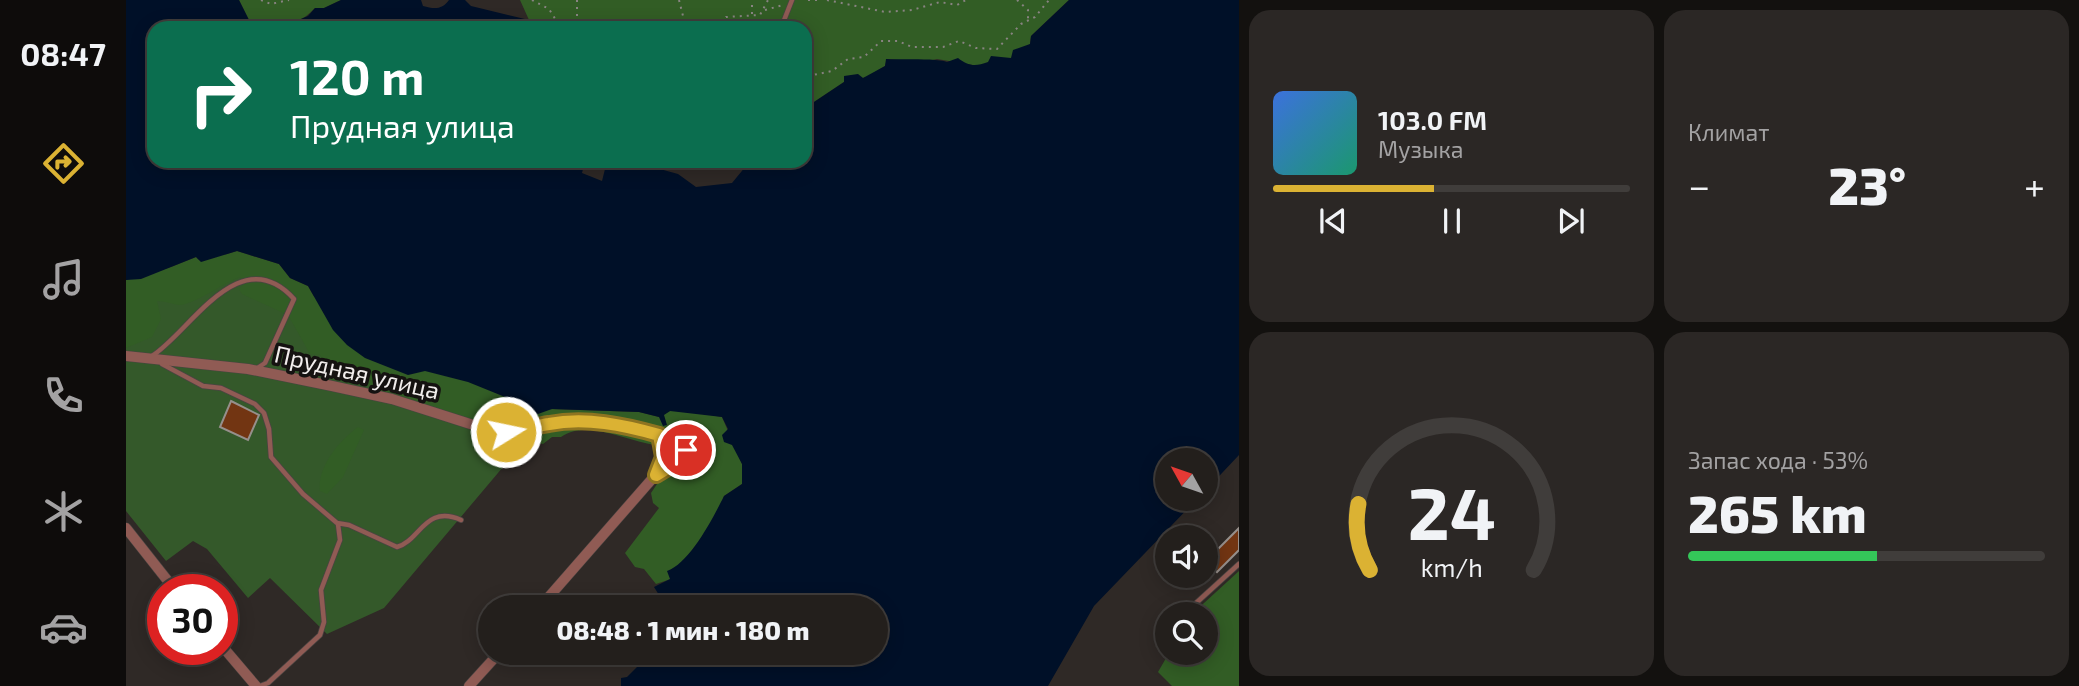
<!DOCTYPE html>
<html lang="ru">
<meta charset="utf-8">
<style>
:root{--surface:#231f1c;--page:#2b2725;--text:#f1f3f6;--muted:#a3a2a3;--line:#403d3b;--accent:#dbb233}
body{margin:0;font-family:"Exo 2",sans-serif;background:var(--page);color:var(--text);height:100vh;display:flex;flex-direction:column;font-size:26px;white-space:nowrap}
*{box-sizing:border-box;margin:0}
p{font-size:23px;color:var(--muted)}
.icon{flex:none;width:38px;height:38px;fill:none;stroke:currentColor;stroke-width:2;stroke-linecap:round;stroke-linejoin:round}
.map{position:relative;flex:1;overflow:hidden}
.drawer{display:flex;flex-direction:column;gap:10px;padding:10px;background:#13110f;width:840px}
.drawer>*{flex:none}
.top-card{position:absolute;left:21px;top:21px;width:665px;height:147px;border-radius:21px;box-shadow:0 4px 18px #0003,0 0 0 2px var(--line);background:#0b6e4f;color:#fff;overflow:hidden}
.needle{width:46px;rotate:310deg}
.buttons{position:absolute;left:1029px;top:448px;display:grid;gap:14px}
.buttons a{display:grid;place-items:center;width:63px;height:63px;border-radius:50%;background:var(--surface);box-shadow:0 4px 18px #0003,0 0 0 2px var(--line);font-size:35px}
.speed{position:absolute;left:21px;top:574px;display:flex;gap:14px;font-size:35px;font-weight:700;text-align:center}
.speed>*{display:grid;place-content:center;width:91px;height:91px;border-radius:50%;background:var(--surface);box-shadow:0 4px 18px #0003,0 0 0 2px var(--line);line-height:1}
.speed .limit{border:10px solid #d22;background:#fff;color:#111}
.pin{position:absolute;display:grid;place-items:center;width:60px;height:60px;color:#fff;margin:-30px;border:4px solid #fff;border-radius:50%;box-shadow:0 2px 7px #0007}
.me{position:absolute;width:77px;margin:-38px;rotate:80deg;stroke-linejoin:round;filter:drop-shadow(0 0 5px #0008)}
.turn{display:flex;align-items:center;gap:24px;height:147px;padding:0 28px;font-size:32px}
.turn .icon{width:91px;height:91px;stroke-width:2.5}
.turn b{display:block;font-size:49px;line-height:60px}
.big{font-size:52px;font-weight:800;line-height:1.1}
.drawer .tile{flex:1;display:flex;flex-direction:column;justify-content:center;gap:10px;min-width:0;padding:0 24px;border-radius:21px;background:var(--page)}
.drawer .dial{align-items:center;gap:0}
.dial svg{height:182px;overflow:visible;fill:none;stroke:var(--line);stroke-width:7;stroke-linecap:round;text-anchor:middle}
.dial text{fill:var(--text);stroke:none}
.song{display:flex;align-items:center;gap:21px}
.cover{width:84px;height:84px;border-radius:10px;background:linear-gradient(135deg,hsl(220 70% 55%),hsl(160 70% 35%))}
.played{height:7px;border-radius:4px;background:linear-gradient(90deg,var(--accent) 45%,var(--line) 45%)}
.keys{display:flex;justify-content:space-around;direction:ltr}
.heat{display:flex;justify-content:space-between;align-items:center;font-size:38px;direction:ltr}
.charge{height:10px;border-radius:5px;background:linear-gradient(90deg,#34c759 53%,var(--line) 0)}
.drawer .tiles{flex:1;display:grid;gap:10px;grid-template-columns:repeat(2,1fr)}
.trip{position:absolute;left:352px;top:595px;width:410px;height:70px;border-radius:35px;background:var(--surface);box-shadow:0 4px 18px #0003,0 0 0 2px var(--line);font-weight:800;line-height:70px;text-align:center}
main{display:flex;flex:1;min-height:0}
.menu{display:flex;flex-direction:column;width:126px;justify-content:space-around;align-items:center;background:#0e0c0b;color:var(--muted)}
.menu .icon{width:49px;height:49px}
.menu .active{color:var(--accent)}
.menu b{font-size:32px;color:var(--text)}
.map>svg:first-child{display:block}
.green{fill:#34592a}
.forest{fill:#325d25}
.water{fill:#001028}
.pier{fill:#2f2926}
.building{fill:#723512;stroke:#968f8b;stroke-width:2}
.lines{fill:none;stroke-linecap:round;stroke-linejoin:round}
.lane-casing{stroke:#4a4442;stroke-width:6}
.street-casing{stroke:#4a4442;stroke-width:11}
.path{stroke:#898482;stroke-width:2;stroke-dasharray:2 5;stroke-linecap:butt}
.lane{stroke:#905b54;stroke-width:4.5}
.street{stroke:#905b54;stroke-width:10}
.route-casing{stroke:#8e7421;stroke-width:18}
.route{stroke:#dbb233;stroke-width:12}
.labels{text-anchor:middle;stroke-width:7;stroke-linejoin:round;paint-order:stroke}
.street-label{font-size:24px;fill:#f1edec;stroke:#151211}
</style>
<main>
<nav class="menu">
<b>08:47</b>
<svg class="icon active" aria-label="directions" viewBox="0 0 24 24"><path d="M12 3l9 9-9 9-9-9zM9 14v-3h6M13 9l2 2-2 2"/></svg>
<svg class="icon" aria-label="music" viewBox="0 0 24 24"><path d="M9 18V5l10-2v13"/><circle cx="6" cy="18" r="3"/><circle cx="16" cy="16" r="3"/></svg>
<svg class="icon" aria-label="phone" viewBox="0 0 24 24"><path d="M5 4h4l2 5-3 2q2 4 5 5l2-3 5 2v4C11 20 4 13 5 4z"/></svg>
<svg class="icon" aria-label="climate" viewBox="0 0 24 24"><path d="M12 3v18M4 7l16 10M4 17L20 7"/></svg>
<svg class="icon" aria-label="car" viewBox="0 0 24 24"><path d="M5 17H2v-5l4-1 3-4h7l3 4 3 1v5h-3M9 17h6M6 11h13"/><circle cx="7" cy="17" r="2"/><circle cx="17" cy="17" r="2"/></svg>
</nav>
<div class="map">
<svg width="1113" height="686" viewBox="0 0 1113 686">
<rect width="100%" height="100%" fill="#2f2926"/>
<path class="green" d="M96 253 426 409 258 608 201 634 144 578 122 598 81 549 67 541 40 561 0 511V280Z"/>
<path class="forest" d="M113 0H215L198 8H189C178 20 162 28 146 28L143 23 126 26Z
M394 0H943L905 36 904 44 885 58 853 66 811 59 798 62 761 59 759 66 741 77 718 82 679 108V28H415L403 20Z
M111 251 153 264 164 278 182 286 207 330 221 345 239 358 281 375 299 371 342 382 405 407 409 415 426 409 513 412 533 417 544 411H561L596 417 616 464V484L598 496C592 520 566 551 550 569L543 570 545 579 530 584 518 569 509 567 499 553 533 508 527 503 525 493 535 478 528 463 529 445C501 441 461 419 435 437H426L417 444 408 442 401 429 373 431 252 391 233 381 226 385C208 381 204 369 194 355L184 354 162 315 116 294 113 289 121 281 114 277C99 282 68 305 53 305 46 304 39 301 31 301L35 319 26 337 0 348V280L15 279 70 257 75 262Z
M232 427 238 430 217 477 201 494 194 491C191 467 213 441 232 427Z
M1113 571V686H1046L1032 672 1043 653H1080V614H1066Z"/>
<path class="water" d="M0 0H113L126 26 143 23 146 28H28V161H505L552 174 570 187 606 183 620 166 626 168 643 161H679V108L718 82V76L732 74 737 78 759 66 760 59C775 60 810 58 821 62L832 58C842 66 849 67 862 62L865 56 885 58 887 50 904 44 905 36 943 0H1113V455L1080 490V460H1041V499H1071L968 606 922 686H495V678L501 677 518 660 516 653H749V607H529L533 595 528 587 544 579 541 571C564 563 587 518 598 496L616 484V464L606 445 598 442 596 435 602 429 596 417 544 411 538 415 541 425 537 426 533 417 513 412 426 409 409 415 404 407 342 382 299 371 282 375 239 358 221 345 207 330 182 286 164 278 153 264 111 251 75 262 70 257 15 279 0 280Z
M215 0H295L297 6C308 9 316 10 323 0H339L345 6 403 20 415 28H153L182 16 189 8H198Z"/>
<path class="pier" d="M459 161H477L480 165 476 181 456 173Z"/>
<path class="building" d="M105 401 133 415 122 440 94 427Z
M1113 528V550L1091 572 1080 561Z"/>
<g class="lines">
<defs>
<path id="lane" d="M655 28 666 0
M26 356C64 332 114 239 168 299L139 363 130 369
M36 364 77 386 95 388 129 404 138 413 143 429 145 457 177 494 211 523 223 525 271 547C294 541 299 504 335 520
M1058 614 1113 564
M134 686 142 683 194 635 198 622 195 590 214 540 212 524"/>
<path id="street" d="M0 356 122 369 206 386 266 399 363 430 396 431 426 423 461 421 506 426 533 435 537 457 530 475
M530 474 558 458 560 450 549 444 542 451 541 459
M0 528 49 590
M414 607 533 471
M96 646 130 686
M343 686 373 653"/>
</defs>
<use href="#lane" class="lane-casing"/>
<use href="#street" class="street-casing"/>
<path class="path" d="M135 0 145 4 163 0
M406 0 423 9 435 28
M451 0V28
M553 0 560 28
M682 0H694
M701 0 759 12 786 10 814 2 831 5 840 0
M891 0 902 10V20
M639 10 657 5
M591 28 600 17 634 15 642 0
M626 28V0
M679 84 687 75 706 71 722 59 738 57 755 41H772L786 47H817L833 41 850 48 871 49 895 24 909 17 923 0"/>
<use href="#lane" class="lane"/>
<use href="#street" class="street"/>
</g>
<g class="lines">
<defs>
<path id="route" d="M380 432C396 431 408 426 423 424 460 417 498 425 533 435L537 457 530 475 558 458 560 450"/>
</defs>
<use href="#route" class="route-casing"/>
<use href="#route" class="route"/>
</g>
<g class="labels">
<g class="street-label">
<text transform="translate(231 373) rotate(13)" y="8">Прудная улица</text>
</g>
</g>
</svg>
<div class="buttons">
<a><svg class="needle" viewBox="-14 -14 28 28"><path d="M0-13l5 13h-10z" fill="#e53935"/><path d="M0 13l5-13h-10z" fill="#a3a2a3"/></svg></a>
<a><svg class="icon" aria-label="sound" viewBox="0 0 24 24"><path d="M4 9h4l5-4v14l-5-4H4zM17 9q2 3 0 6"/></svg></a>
<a><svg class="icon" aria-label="search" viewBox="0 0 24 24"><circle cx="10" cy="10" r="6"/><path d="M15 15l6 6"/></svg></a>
</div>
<div class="speed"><div class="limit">30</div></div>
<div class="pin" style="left:560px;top:450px;background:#d93025"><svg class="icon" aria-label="arrive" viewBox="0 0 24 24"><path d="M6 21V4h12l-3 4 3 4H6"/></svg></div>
<svg class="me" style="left:380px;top:432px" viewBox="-20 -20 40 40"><circle r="17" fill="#dbb233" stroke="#fff" stroke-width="3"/><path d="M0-11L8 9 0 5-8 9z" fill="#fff"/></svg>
<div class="trip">08:48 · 1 мин · 180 m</div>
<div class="top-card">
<div class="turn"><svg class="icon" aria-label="right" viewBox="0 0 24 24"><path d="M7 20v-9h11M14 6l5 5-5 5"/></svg><div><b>120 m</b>Прудная улица</div></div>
</div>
</div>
<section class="drawer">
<div class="tiles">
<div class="tile">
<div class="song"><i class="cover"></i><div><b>103.0 FM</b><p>Музыка</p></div></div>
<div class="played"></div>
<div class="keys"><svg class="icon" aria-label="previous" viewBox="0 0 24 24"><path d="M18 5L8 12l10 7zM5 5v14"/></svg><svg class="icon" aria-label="pause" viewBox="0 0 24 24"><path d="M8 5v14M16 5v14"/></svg><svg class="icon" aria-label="next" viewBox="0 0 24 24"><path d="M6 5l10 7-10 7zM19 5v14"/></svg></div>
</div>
<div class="tile"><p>Климат</p>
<div class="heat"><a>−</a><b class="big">23°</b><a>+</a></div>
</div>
<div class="tile dial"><svg viewBox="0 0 100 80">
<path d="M14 69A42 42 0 1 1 86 69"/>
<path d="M14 69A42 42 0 0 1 9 40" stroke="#dbb233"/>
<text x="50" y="56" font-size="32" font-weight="700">24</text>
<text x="50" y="72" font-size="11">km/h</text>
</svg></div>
<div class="tile"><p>Запас хода · 53%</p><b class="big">265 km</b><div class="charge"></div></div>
</div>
</section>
</main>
